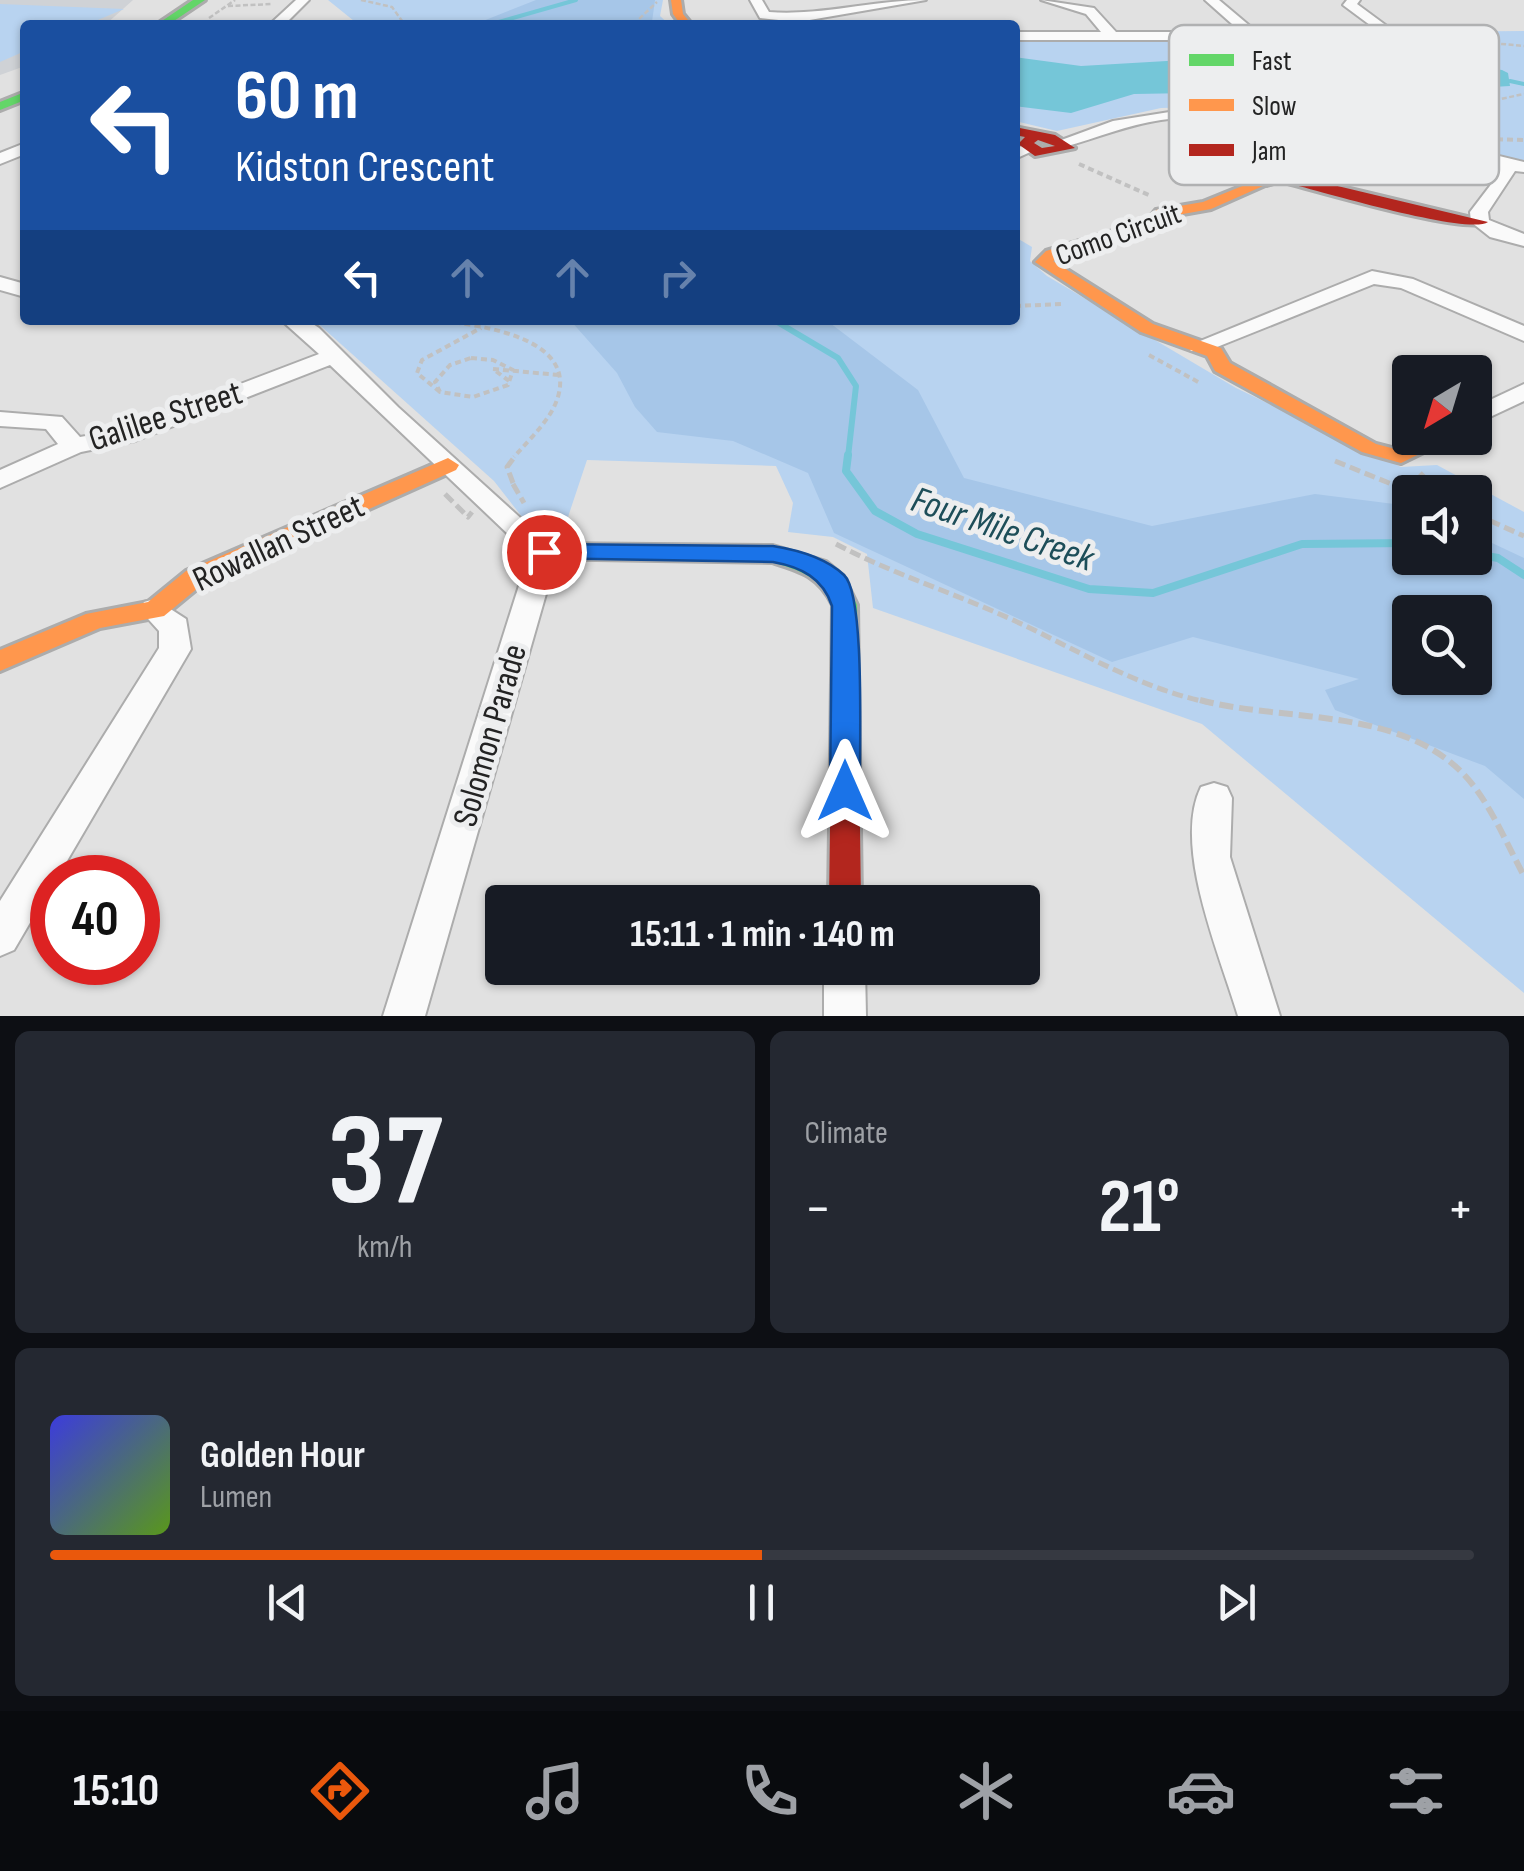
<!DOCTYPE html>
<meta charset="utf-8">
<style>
:root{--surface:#171b24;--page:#242831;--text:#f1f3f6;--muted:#9ea1a6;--line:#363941;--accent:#ea580c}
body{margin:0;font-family:"Sofia Sans Condensed",sans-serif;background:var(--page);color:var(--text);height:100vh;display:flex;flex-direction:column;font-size:38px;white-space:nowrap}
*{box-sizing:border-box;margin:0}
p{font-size:32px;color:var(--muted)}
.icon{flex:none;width:55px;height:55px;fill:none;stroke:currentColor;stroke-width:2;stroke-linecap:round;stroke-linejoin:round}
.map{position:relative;height:1016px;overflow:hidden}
.sheet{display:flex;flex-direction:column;gap:15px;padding:15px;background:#0d0f14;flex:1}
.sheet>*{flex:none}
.hud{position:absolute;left:20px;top:20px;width:1000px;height:305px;border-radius:10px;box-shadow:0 2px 8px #0004;background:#1a4fa0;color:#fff;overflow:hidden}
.needle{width:65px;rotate:218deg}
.buttons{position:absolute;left:1392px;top:355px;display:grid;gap:20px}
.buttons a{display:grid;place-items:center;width:100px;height:100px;border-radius:10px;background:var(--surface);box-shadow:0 2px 8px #0004;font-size:50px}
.speed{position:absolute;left:30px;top:855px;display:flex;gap:20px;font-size:50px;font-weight:700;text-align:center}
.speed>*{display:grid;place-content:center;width:130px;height:130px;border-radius:50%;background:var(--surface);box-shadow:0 2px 8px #0004;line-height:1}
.speed .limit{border:15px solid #d22;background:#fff;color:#111}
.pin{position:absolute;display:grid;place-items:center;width:85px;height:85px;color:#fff;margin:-42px;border:5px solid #fff;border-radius:50%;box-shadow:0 2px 10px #0007}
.me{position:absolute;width:110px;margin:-55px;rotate:0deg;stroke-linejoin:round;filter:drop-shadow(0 0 8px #0008)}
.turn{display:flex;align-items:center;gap:35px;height:210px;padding:0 50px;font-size:45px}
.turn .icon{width:130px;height:130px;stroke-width:2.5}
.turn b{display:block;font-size:70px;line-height:85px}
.lanes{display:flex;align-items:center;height:95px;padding:0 50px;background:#0003;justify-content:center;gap:50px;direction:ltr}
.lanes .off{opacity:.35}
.big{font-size:75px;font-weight:700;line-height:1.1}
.sheet .widget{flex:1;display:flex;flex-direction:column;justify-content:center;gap:15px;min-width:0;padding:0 35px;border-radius:15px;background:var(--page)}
.sheet .dial{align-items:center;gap:0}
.dial b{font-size:130px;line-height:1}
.song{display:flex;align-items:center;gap:30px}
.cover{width:120px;height:120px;border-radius:15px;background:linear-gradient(135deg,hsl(240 70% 55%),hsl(90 70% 35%))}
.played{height:10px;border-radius:5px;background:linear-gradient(90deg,var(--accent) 50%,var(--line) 50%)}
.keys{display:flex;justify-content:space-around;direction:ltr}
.heat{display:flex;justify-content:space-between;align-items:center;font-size:55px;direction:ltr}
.sheet .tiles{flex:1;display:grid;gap:15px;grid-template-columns:1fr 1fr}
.widget:last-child{grid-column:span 2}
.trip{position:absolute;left:485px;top:885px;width:555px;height:100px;border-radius:10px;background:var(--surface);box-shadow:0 2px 8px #0004;font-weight:700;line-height:100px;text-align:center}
.tabs{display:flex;height:160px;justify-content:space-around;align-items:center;background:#090b0e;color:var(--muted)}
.tabs .icon{width:70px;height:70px}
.tabs .active{color:var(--accent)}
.tabs b{font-size:45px;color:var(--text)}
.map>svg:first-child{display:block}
.built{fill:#cfd2d6}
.green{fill:#b8d3f0;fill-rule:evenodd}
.forest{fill:#a6c6e8;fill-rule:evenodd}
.water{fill:#75c6d8}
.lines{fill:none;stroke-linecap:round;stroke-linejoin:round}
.stream-far2{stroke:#75c6d8;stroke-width:4}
.stream-far1{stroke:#75c6d8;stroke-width:6}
.stream{stroke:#75c6d8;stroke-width:8}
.street-casing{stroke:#acacac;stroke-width:4}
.fast-casing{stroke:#acacac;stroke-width:6}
.slow-casing{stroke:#acacac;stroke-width:6}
.jam-casing{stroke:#acacac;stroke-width:6}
.path-far3{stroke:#c1c1c1;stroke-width:2.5;stroke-dasharray:5 2.5;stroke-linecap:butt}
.path-far2{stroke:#c1c1c1;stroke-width:4;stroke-dasharray:6 4;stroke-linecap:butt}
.path-far1{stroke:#c1c1c1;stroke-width:5;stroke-dasharray:11 5;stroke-linecap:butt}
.path{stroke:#c1c1c1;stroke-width:6;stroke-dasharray:14 6;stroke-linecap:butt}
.street{fill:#fafafa;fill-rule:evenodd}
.fast{fill:#63d668;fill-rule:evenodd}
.slow{fill:#ff974d;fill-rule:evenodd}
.jam{fill:#b3261e;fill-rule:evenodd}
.route{fill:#1a73e8;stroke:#114b97;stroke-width:2.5}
.labels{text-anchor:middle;stroke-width:10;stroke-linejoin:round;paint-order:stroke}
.far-street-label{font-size:30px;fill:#232323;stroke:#edeeef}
.street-label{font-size:35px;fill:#232323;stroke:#edeeef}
.water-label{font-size:38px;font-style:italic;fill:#1d4e59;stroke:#edeeef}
.key{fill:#edeeef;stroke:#b0b1b2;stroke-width:2.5}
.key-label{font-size:28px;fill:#232323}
</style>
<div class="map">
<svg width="1524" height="1016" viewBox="0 0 1524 1016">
<rect width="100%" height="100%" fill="#e1e1e1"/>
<path class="built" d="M0 0H133L105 25H25V66L0 75Z"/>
<path class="green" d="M328 0H663L660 16 670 25H359Z
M0 4 124 9 86 25H25V51L0 62Z
M1524 31V162L1340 117 1261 105 1161 108 1057 131 1015 121V41L1385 39 1406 32Z
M1015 237 1032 247 1030 261 1047 276 1236 388 1401 467 1437 465 1524 512V993L1202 724 873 608 867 554 833 537 788 532 793 503 776 466 587 460 565 526 526 522 494 481 314 320H1015ZM1410 492H1475V558H1410ZM1410 612H1475V678H1410Z"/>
<path class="forest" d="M536 0H655L652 22 658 25H473Z
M570 320H826L918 390 964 478 1152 526 1315 494 1410 506V558H1475V535L1524 558V799L1485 766 1335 710 1325 690 1359 679 1193 637 1112 662 834 533 808 473 733 441 657 432 635 407 617 373ZM1410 612H1475V678H1410Z"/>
<path class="water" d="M1407 55 1502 70 1508 73 1510 86 1422 91 1404 104 1372 107 1312 96 1278 83 1271 76 1278 73 1271 67 1296 60 1354 63Z
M1015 57 1081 66 1184 60 1260 75 1269 87 1249 92 1134 94 1071 113 1015 106Z"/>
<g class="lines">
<path class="stream-far2" d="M488 25 576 0
M1510 81 1524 84"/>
<path class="stream-far1" d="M774 320 838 358 856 386 848 457"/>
<path class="stream" d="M848 455 846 471 875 511 917 534 1089 589 1153 593 1302 544 1410 543
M1475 554 1498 558 1524 575"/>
<defs>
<path id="street" d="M296 0H309L284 25H269Z
M750 0H762L769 12C822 16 873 0 926 0L798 22 760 18Z
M1041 0 1094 8 1116 32H1241L1205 0H1219L1257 32 1378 31 1343 5 1347 0H1360L1357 4 1395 32 1375 40H1015V32H1101L1086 14Z
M1207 106 1253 107 1346 119 1524 162V172L1515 171 1488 212 1489 220 1524 234V246L1490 237 1471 222 1470 212 1499 174 1496 166C1388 137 1275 103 1161 120 1127 125 1097 138 1064 147L1056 142 1113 121Z
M25 143V154L0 164V153Z
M1029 144 1037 149 1015 159V148Z
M1372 271 1413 279 1524 326V341L1401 288 1374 284 1207 351H1191L1188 346Z
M0 277 25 284V297L0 290Z
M281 320H307L319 328 398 407 558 552 425 1016H383L529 554 330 365 135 441 81 452 0 488V470L58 444 46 429 0 426V412L62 417 80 437 120 430 319 354Z
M1524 384V401L1475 424V407Z
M155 599 186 619 191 649 57 878H52V885L14 950 0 956V901L159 648V631L140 610 144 602Z
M1214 783 1227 787 1232 798 1230 857 1280 1016H1238C1220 955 1172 846 1201 787Z
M824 968H865L866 1016H824Z"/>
<path id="fast" d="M193 0H205L168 25H156Z
M25 92V100L0 110V102Z
M544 544 773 546 826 562 843 576 857 605 859 755 855 763 845 767 835 763 831 755 833 605C819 576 801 571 772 562L536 558 532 552 536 546Z"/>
<path id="slow" d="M671 0H681L683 14 692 25H681L673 14Z
M1262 178 1274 181 1211 209 1166 217 1157 227 1053 261 1153 324 1221 348 1230 363 1376 444 1399 450 1422 438H1447L1444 442 1401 463 1362 452 1215 371 1207 356 1141 332 1035 262 1046 251 1147 221 1156 210 1203 202Z
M448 458 459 465 456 470 204 583 164 616 100 628 0 671V650L86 614 148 602 186 571Z"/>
<path id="jam" d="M1015 127 1055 135 1075 148 1035 156 1018 144 1025 137 1015 135ZM1038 140 1055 146 1042 148 1034 143Z
M1279 172 1488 222C1468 236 1313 189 1280 181L1267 185 1260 181Z
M845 743 855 747 859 755 861 902H829L831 755 835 747Z"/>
</defs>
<use href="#street" class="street-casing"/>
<use href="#fast" class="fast-casing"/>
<use href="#slow" class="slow-casing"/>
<use href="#jam" class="jam-casing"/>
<path class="path-far3" d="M361 0 392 7 405 25
M228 6 272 4
M209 18 235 0
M643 25 639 19 657 2
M1404 35 1524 46
M1203 54 1239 58 1267 54
M1418 117 1434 102 1491 101 1524 94"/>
<path class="path-far2" d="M1415 123 1420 115
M1487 139 1524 140
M1079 164 1151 196
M1015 306 1062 304
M435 320C480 325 589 338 553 409 543 427 527 442 514 457
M1149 355 1200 383
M471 358 493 360 513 370 508 385 473 397 440 392 435 382 450 365Z
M509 381 493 369 559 375
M440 392 417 373 422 360 481 328"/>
<path class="path-far1" d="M1335 461 1411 492
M1420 473 1425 478 1422 492
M513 483 507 467 516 455
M513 484 524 503
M445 494 468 517 472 512
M1475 514 1524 536
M836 544C893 574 954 593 1013 620 1078 650 1140 689 1211 703"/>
<path class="path" d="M1200 700C1289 724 1414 704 1476 789 1495 815 1509 848 1524 876"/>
<use href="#street" class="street"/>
<use href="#fast" class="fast"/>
<use href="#slow" class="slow"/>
<use href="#jam" class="jam"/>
</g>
<path class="route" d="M544 544 773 546C798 550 825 557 844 575 866 595 859 754 860 791L856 800 845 804 834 800 830 791 832 606C823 578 801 567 773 562L535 558V546Z"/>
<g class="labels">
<g class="far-street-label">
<text transform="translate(1118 234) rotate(-20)" y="10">Como Circuit</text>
</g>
<g class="street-label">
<text transform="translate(165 415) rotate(-18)" y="12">Galilee Street</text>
<text transform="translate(278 542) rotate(-25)" y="12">Rowallan Street</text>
<text transform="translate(489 735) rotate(-74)" y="12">Solomon Parade</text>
</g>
<g class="water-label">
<text transform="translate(1003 528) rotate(19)" y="13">Four Mile Creek</text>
</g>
</g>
<rect x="1169" y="25" width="330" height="160" rx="15" class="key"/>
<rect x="1189" y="54" width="45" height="12" fill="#63d668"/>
<rect x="1189" y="99" width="45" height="12" fill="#ff974d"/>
<rect x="1189" y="144" width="45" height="12" fill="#b3261e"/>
<g class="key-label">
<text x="1252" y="70">Fast</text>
<text x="1252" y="115">Slow</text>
<text x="1252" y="160">Jam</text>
</g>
</svg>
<div class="buttons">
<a><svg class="needle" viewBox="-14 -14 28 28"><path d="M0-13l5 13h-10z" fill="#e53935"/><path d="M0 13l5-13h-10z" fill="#9ea1a6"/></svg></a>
<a><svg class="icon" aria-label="sound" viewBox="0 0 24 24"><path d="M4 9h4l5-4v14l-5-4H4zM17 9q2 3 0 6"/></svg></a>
<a><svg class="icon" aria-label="search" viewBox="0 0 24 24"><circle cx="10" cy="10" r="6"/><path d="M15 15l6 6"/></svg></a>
</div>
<div class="speed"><div class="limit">40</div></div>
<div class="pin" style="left:544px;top:552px;background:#d93025"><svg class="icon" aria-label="arrive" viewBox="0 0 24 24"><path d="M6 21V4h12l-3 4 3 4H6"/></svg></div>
<svg class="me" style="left:845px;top:791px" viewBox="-20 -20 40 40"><path d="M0-17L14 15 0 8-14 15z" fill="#1a73e8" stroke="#fff" stroke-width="4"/></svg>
<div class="trip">15:11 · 1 min · 140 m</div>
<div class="hud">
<div class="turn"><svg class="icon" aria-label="left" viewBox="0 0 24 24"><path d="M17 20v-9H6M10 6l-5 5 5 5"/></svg><div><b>60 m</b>Kidston Crescent</div></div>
<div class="lanes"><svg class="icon" aria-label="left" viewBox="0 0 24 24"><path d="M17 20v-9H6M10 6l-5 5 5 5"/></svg><svg class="icon off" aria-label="ahead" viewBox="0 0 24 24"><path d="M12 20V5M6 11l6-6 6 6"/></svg><svg class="icon off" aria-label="ahead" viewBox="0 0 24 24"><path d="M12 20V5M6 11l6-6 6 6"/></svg><svg class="icon off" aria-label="right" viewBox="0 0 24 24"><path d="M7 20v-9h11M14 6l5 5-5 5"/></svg></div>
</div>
</div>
<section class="sheet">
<div class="tiles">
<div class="widget dial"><b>37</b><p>km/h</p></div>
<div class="widget"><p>Climate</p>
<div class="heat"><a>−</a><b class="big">21°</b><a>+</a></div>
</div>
<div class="widget">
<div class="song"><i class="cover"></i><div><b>Golden Hour</b><p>Lumen</p></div></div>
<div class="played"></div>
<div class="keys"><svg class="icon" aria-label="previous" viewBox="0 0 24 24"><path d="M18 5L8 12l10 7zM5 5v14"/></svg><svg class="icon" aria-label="pause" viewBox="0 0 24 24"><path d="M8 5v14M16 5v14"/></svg><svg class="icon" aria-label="next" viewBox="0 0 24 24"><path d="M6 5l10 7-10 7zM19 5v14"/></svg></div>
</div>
</div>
</section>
<nav class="tabs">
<b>15:10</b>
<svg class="icon active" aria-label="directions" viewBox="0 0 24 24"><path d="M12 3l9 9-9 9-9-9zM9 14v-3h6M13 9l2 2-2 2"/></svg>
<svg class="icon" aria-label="music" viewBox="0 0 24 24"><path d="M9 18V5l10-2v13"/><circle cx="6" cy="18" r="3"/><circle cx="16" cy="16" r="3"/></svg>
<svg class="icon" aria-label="phone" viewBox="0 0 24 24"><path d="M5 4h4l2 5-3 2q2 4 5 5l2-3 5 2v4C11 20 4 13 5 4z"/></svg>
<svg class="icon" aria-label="climate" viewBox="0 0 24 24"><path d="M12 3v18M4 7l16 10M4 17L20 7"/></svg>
<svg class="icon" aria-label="car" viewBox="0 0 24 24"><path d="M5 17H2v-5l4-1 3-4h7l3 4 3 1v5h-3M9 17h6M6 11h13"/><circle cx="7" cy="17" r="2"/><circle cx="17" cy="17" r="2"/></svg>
<svg class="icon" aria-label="filters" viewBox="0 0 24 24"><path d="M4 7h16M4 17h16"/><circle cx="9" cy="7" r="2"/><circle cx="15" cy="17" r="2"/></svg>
</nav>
